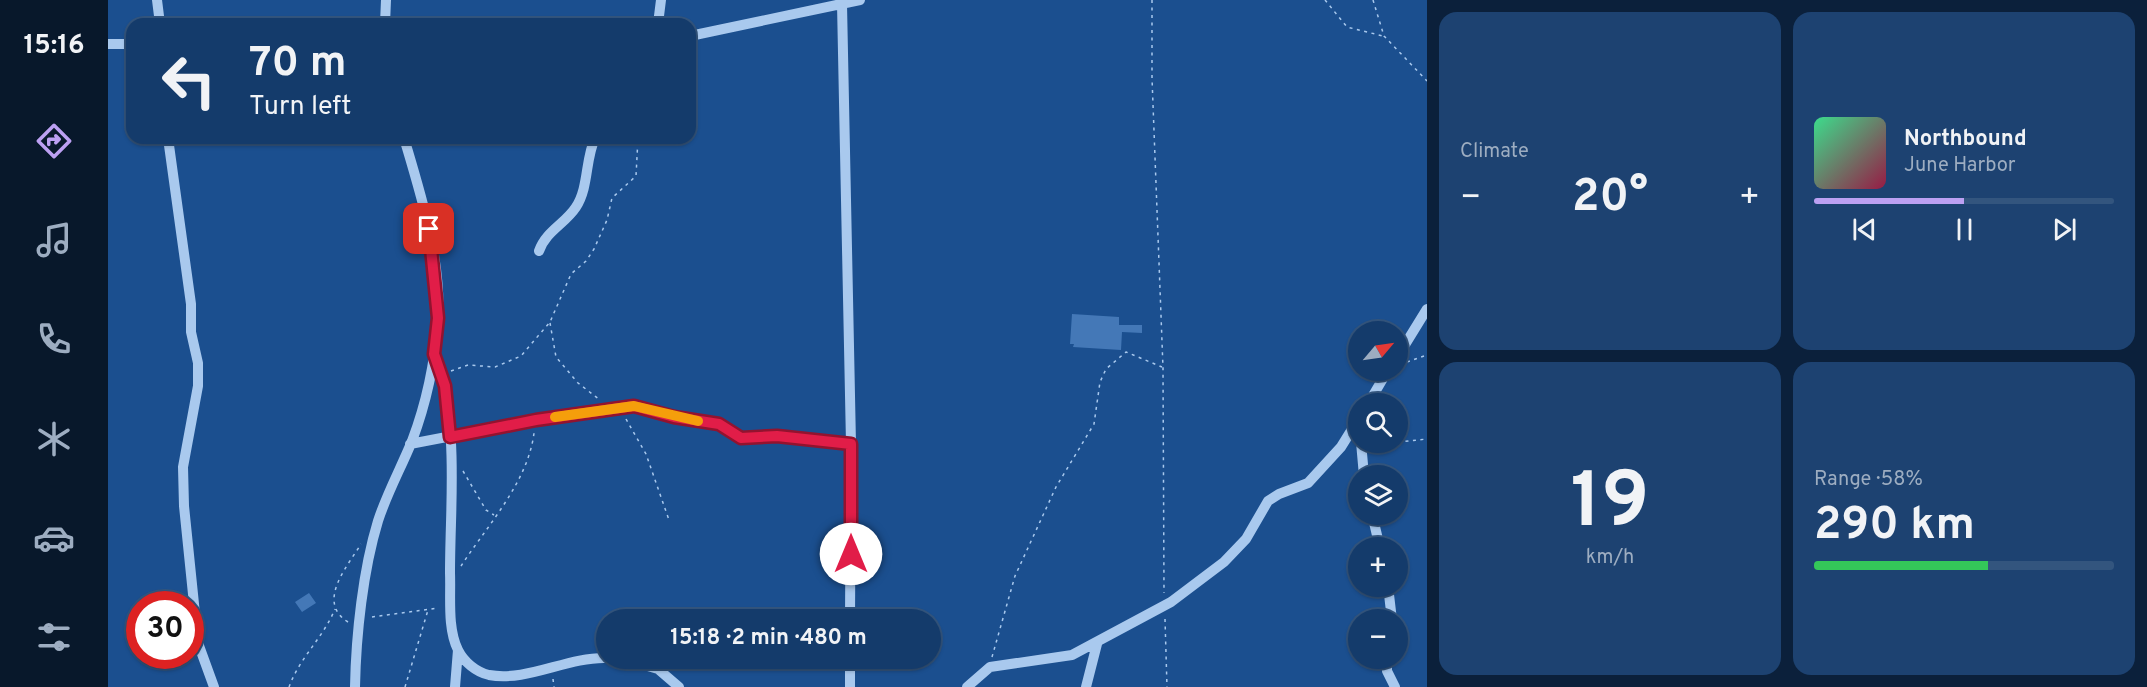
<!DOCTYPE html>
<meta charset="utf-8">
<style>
:root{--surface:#143b6b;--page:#1d4271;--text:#f1f3f6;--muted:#9dadc1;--line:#33557e;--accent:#bca0f2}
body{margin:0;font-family:Overpass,sans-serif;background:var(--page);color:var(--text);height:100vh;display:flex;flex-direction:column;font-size:22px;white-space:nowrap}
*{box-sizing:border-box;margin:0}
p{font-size:20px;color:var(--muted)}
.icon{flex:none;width:33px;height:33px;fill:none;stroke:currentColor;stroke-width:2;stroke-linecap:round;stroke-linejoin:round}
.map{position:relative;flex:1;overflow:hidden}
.panel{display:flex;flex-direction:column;gap:12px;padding:12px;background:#0b203b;width:720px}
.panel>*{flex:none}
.banner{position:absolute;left:18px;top:18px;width:570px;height:126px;border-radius:18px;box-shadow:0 2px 4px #0004,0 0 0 2px var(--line);background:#143b6b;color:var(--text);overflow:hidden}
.needle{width:39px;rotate:61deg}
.buttons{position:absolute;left:1240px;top:321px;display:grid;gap:12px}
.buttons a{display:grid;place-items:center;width:60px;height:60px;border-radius:50%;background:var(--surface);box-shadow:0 2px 4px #0004,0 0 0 2px var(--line);font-size:30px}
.speed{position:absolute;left:18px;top:591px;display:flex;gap:12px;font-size:30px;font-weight:700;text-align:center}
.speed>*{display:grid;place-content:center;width:78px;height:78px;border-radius:50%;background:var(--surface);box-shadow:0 2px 4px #0004,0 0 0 2px var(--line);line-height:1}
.speed .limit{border:9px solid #d22;background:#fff;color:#111}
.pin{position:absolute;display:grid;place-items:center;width:51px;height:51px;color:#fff;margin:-26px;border-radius:12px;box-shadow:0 3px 9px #0006}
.me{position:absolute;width:66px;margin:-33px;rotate:0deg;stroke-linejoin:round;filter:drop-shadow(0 0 4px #0008)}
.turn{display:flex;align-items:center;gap:21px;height:126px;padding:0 24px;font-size:27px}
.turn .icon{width:78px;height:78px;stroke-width:2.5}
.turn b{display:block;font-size:42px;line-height:51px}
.big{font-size:45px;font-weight:700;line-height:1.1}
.panel .card{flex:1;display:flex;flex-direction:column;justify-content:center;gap:9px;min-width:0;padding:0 21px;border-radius:18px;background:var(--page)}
.panel .dial{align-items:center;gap:0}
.dial b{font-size:78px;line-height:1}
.song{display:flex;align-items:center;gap:18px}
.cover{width:72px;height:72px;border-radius:9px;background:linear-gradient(135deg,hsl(150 70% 55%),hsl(340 70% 35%))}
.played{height:6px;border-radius:3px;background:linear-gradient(90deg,var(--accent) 50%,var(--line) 50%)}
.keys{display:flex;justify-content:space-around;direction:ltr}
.heat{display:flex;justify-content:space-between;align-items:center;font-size:33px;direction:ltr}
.charge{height:9px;border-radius:4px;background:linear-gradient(90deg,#34c759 58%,var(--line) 0)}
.panel .tiles{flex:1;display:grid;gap:12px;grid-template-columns:repeat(2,1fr)}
.trip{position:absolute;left:488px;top:609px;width:345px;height:60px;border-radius:30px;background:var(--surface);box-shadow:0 2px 4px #0004,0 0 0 2px var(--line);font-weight:700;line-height:60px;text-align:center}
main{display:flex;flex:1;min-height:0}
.menu{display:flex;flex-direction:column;width:108px;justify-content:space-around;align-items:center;background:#08182b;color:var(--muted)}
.menu .icon{width:42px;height:42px}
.menu .on{color:var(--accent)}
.menu b{font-size:27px;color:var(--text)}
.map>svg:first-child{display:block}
.building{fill:#4478b7}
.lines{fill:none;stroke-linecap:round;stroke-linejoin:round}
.path{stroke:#a9c9ee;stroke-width:1.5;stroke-dasharray:3 4.5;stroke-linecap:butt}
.minor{stroke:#a9c9ee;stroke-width:10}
.route-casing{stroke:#92132f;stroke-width:15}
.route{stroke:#e11d48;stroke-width:10}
.slow{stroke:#f59e0b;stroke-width:10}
</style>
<main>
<nav class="menu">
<b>15:16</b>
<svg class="icon on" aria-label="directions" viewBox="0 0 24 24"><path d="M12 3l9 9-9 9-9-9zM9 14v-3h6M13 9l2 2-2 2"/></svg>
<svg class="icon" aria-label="music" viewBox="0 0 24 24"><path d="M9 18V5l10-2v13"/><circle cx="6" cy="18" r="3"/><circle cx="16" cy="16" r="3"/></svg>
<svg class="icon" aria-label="phone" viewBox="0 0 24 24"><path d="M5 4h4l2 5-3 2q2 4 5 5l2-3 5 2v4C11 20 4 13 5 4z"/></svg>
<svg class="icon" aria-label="climate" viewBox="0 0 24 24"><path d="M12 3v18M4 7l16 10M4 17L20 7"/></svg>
<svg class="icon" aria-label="car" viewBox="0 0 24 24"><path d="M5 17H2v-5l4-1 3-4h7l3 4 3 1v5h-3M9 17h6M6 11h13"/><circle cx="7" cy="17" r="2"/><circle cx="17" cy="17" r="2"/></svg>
<svg class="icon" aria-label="filters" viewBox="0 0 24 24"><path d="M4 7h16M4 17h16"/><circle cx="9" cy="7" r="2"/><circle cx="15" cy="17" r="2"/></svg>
</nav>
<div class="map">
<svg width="1319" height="687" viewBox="0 0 1319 687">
<rect width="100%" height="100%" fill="#1b4f8f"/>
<path class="building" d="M964 314 1011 317V325H1034V333L1014 332 1013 350 965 347 966 344H962Z
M201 593 208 603 194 612 187 602Z"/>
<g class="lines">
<path class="path" d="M1044 0V78L1055 368 1056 593
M1217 0 1239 27 1275 36
M1265 0 1276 36 1319 81
M442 323 448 357 470 383 492 400
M1299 362 1319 355
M343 371 360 365 387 367 413 356 442 322 463 274 478 261 486 249 499 220 504 198 528 176 530 138
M518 419 538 454 561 520
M1290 442 1319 439
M1263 444 1283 442
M355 471 378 510 386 515
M353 566C379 526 420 482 426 433
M264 617 330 608
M1057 619 1059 687
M240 622C208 602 239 567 253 544
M884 657 907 576 948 487 986 424 992 382 998 369 1018 352 1054 367
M681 658 733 659
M445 679 446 687
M181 687C192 657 215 638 227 609
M297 687 320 610"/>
<path class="minor" d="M49 0 52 24
M734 4 743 444 742 620
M277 24 278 0
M550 24 553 0
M582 36 752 0
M0 44H24
M60 138 83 304V332L90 363V386L75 467 76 506 90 643 106 687
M431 251C438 231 457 224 468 207 481 187 477 160 487 138
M326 355C352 424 342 500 342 573 343 596 339 628 350 650 356 662 368 672 381 675 419 682 459 657 498 658
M1290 356 1319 309
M1260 404 1280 370
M1253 442 1256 476
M302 444 428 420 526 406 566 417 611 424 633 438 669 436 743 444
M1264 514 1272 548
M1280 586 1284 620
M512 658 550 669 571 687
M1279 658V671L1287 687
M247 687C248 635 255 570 270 521 279 493 293 468 304 441 318 404 327 361 330 321 334 261 313 195 296 138
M347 687 350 650
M742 687V658
M859 687 882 667 964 655 1063 602 1116 562 1138 539 1160 501 1171 494 1200 483 1233 447 1251 418
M978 687 989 644"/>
</g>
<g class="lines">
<defs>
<path id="route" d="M321 229 330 318 326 354 337 386 342 437 428 420 526 406 566 417 611 424 633 438 669 436 743 444V554"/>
</defs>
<use href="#route" class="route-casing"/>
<use href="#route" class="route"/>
<path class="slow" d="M447 417 526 406 590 421"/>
</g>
</svg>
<div class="buttons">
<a><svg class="needle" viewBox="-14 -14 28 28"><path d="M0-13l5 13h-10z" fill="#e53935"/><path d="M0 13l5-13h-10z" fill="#9dadc1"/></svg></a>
<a><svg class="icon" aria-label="search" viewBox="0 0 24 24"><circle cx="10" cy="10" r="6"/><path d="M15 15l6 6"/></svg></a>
<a><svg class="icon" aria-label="layers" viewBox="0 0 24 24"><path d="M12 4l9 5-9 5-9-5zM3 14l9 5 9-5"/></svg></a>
<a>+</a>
<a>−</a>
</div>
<div class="speed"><div class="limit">30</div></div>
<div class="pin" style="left:321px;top:229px;background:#d93025"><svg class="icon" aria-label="arrive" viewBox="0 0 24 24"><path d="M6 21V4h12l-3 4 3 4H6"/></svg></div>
<svg class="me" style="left:743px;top:554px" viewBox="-20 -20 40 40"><circle r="19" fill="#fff"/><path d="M0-13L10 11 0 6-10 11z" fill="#e11d48"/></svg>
<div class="trip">15:18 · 2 min · 480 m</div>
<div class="banner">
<div class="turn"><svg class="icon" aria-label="left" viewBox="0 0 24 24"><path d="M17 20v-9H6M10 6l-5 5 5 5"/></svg><div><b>70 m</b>Turn left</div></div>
</div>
</div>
<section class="panel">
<div class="tiles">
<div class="card"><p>Climate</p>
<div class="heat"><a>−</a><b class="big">20°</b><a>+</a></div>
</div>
<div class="card">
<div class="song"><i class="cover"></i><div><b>Northbound</b><p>June Harbor</p></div></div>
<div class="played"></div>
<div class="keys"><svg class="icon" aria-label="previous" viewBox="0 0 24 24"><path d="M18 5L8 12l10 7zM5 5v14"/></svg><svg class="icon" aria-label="pause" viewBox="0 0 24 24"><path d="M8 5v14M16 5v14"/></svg><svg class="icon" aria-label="next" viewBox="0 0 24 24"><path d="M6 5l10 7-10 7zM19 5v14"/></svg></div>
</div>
<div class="card dial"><b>19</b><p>km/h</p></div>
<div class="card"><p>Range · 58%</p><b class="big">290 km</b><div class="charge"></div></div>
</div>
</section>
</main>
